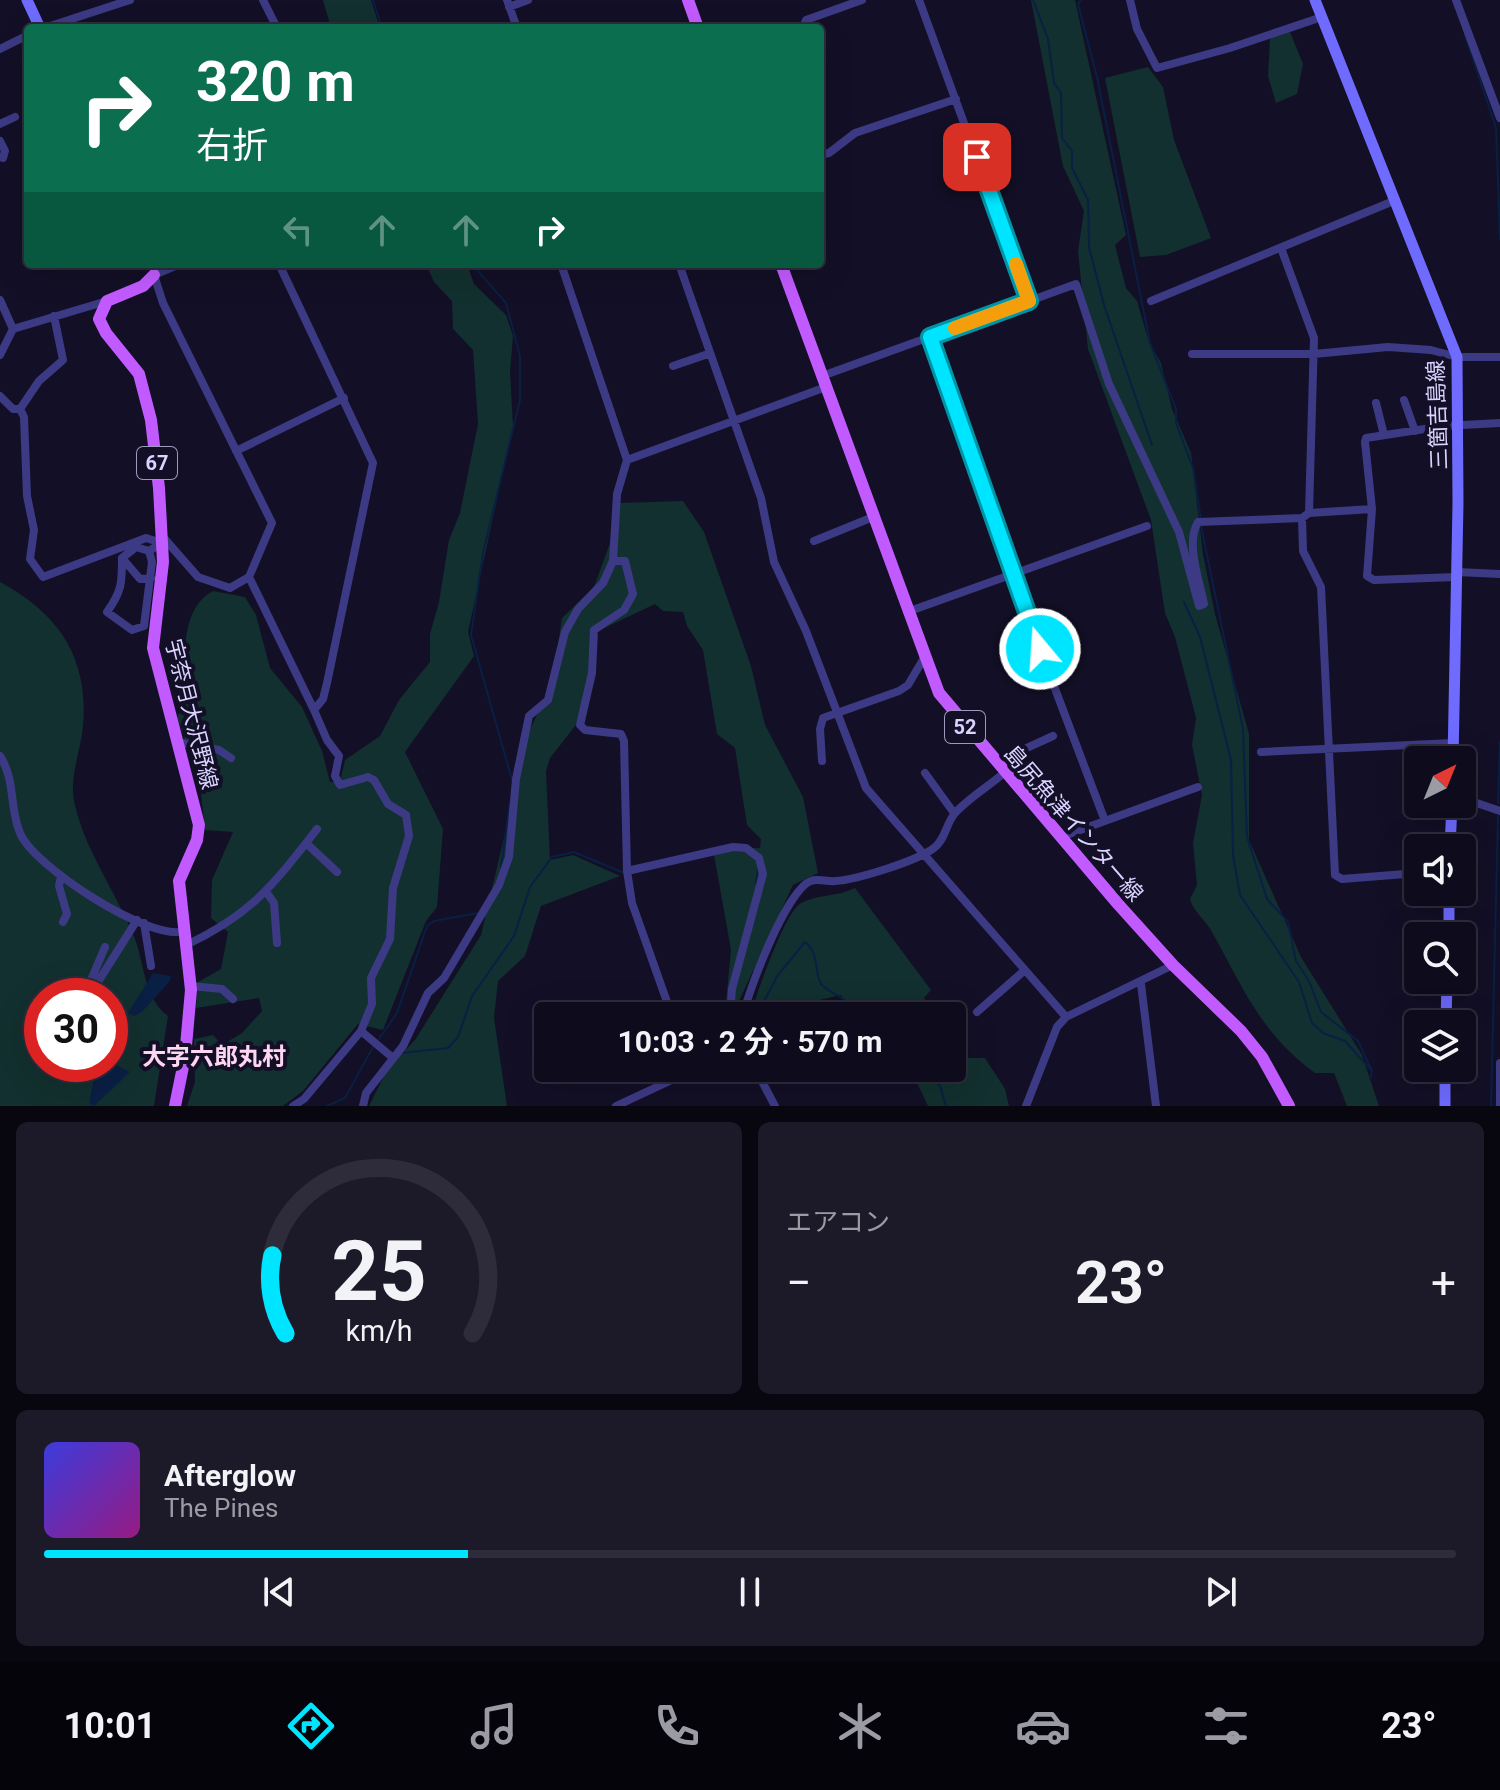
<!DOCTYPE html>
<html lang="ja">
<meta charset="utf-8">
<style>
:root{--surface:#0e0b1c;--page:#1c1929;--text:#f1f3f6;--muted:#9b9ba3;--line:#2e2b3b;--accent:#00e5ff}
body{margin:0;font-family:Roboto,"Noto Sans JP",sans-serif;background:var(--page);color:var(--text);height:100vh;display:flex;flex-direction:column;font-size:30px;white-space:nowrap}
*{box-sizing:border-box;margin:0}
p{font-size:26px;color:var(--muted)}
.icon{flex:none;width:44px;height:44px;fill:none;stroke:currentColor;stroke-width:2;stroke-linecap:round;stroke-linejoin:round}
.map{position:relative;height:1106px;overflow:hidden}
.panel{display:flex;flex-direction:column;gap:16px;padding:16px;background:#08060f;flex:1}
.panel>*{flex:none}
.banner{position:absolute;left:24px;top:24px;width:800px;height:244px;border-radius:8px;box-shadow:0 8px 32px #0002,0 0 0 2px var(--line);background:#0b6e4f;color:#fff;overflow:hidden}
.needle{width:52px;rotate:43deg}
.tools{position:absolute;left:1404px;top:746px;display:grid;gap:16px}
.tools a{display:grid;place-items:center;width:72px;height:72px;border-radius:8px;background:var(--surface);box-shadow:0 8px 32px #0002,0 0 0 2px var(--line);font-size:40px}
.speed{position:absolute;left:24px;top:978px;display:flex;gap:16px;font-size:40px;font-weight:700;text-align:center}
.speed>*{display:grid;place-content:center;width:104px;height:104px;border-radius:50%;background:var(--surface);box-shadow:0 8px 32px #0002,0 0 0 2px var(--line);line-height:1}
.speed .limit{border:12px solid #d22;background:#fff;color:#111}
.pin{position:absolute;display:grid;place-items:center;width:68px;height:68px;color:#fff;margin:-34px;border-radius:16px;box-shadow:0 4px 12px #0006}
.me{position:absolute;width:88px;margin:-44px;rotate:342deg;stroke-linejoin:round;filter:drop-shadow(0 0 6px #0008)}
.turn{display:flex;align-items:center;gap:28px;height:168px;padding:0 40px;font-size:36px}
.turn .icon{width:104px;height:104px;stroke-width:2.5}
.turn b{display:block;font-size:56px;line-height:68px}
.lanes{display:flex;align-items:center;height:76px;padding:0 40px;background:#0003;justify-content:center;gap:40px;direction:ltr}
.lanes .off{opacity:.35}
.big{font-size:60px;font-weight:700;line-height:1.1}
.panel .card{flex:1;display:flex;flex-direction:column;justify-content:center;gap:12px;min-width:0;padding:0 28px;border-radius:12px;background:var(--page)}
.panel .dial{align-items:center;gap:0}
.dial svg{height:208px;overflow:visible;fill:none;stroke:var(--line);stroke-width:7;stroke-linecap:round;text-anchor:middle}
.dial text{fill:var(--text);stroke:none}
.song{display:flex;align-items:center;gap:24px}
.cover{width:96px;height:96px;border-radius:12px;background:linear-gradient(135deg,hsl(240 70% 55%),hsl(310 70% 35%))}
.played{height:8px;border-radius:4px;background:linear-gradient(90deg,var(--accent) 30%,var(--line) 30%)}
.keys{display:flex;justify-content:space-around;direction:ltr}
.heat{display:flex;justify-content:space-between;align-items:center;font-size:44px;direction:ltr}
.panel .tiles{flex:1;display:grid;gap:16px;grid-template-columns:1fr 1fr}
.card:last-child{grid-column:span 2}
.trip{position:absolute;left:534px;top:1002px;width:432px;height:80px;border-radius:8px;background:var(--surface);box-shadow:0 8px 32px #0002,0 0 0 2px var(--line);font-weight:700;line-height:80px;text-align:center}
.menu{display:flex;height:128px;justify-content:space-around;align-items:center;background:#06040b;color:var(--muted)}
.menu .icon{width:56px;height:56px}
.menu .on{color:var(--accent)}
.menu b{font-size:36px;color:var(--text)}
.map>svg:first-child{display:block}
.green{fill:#12302f;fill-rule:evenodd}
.water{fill:#0a1f44}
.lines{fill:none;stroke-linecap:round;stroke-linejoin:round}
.stream{stroke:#0a1f44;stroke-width:2}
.street{stroke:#3d3a85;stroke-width:8}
.secondary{stroke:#6f6bff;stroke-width:11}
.primary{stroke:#c25bff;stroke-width:12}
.route-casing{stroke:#0095a6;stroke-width:20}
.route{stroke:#00e5ff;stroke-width:14}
.slow{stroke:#f59e0b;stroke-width:14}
.labels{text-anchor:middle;stroke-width:8;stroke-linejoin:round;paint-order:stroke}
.shield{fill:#130f26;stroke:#9e99be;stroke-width:2}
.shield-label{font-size:20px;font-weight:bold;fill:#d9d4ff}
.street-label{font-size:22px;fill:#d9d4ff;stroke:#130f26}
.neighbourhood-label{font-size:24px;font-weight:bold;fill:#ffd6f0;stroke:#130f26}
</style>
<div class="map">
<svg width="1500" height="1106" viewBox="0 0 1500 1106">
<rect width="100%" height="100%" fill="#130f26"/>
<path class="green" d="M323 0H371L380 28H331Z
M1031 0H1075L1126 235 1115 245 1126 288 1137 301 1149 342 1161 363 1172 409 1191 453 1203 554 1215 614 1249 734V840L1301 957 1362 1055 1379 1106H1347L1334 1073H1315C1260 1032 1245 991 1213 934 1206 920 1194 913 1190 899L1197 885 1193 843 1202 795 1192 745 1196 718 1175 637 1165 613 1151 520 1088 349 1078 251 1084 211 1063 166Z
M1290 32 1303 64 1297 94 1276 103 1268 76 1270 38Z
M1148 67 1163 87 1174 140 1211 238 1166 255 1140 257 1105 78Z
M426 264H467L474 284 506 315 513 336 510 372 513 426 468 632 474 656 405 752 443 829 437 907 426 921 383 1030 358 1024 303 1091 283 1106H187L195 1082 194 1039 213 1035 222 1045 242 1033 262 1011 259 998 196 1008 198 982 221 969 228 932 211 918 212 880 233 832 205 830 201 793 209 782V772L192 761 177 717C189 701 180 687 182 669 186 641 185 606 213 591L245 597 256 615 270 668 302 707 322 751 330 782H340L345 760 380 736 399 700 430 662V634L439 602 449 540 460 513 478 424 473 350 453 329 452 301 434 282Z
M683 501 704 532 751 666 765 725 803 797 818 873 793 885 739 1001 726 1002 731 950 713 849 760 848 761 839 747 825 735 748 717 734 703 650 687 626 683 612 663 611 655 604 598 631 579 721 550 758 546 771 550 860 573 855 620 876 541 906 525 956 498 981 494 1018 507 1106H369L388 1068 415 1040 481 935 529 732 553 680 562 618 594 587 617 524 619 503Z
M0 582C58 613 89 657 83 726 81 751 68 779 75 805 86 853 117 893 135 939 144 964 145 1000 168 1016L154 1106H0ZM42 996H110V1064H42Z
M855 888 931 990 924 998 937 1016H850L841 995 750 1016C756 996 785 911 801 903 817 894 838 897 855 888Z
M952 1037 967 1058H985L1005 1089 1009 1106H928L910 1068H952Z"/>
<path class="water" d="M153 973 171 976 170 981 143 1011 134 1016 128 1013Z
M110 1062 130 1072 94 1106 89 1103 95 1073 88 1064Z"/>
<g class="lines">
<path class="stream" d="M373 0 382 28
M1033 0 1048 39 1054 83 1061 93 1062 138 1072 151V168L1088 200 1089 247 1104 305 1152 445
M1081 0 1078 4 1097 77 1150 343 1176 409V423L1193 468 1201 520
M1465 35 1496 128 1500 239
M472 264 506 303 520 356V400L483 553 471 635 512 780
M1201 526 1243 729 1247 837 1267 899 1288 922 1296 961 1309 981 1321 1012 1358 1041 1372 1071 1370 1079
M1184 602 1200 637 1231 760 1233 855 1240 895 1299 982 1312 1023 1323 1033 1345 1041 1371 1070
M1498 803 1500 742
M501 867 510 802
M756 883 758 869
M756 1016 778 975 805 942C820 954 813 969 821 984 824 989 858 1007 869 1016
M377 1042 397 1013 427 926 434 921 478 913
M401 1053 448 1048 458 1037 472 996 514 936 530 887 552 857 574 852 624 873
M924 1068 940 1086 946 1106
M327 1106 345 1098 373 1047
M1491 1106 1498 816"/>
<path class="street" d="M263 0 277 28
M507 0 517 28
M919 0 1029 301
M1130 0 1137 29 1157 68 1230 48 1322 17
M1456 0 1500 118
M509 7 528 0
M44 28 130 0
M803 28 806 20 862 0
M0 49 28 35
M0 124 15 117
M0 141 5 151 3 158
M820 155 829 153 855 133 956 99
M1281 248 1314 338 1309 513
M679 264 761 498 774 562 806 631 866 788 1066 1017
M0 300 13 329
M1151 301 1396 200
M930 337 1040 649 1105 821
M1192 354H1314L1388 347 1431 350 1457 357H1500
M0 355 13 329 107 301
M673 366 708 354
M822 376 1076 284 1109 384 1179 532 1199 606 1204 604C1200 582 1185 543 1198 522L1302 518 1309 513 1372 509
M0 396 13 409H20L39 381 63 360 54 316
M1404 400 1415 431
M1376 403 1384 435
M20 409 24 417 27 496 34 530 30 559 43 577 146 538 162 543
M236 451 344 398
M627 460 826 387
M1302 518 1303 551 1321 587 1335 875 1342 879 1418 873
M163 537 198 577 230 588 249 577 272 523 163 303 154 275 180 264
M814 541 873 517
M149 551 152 562 144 626 132 630 107 612C122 591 122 583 122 558L136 547 149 551 162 543
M122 558 140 579 151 578
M613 561H625L633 594 624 610 594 630 592 673 580 725 585 730 621 734 624 741 627 871 632 903 672 1016
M1457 572 1500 574
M249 577 314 710 323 699 327 683 373 463 279 264
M1456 577 1374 580 1367 576 1372 509 1365 442 1366 438 1444 426 1500 423
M907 612 1147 526
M314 710 327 740 339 756 335 776 340 785 368 777 374 780 388 804 406 815 409 836 393 888 390 939 371 978 372 1004 361 1031 393 1058
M177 742 219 750 231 758
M1261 752 1453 743
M0 756C16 781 9 807 20 833 33 866 150 942 184 931
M822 761 820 729 823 718 899 691 908 685 924 658
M996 762 1053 736
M925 773 954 813
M1462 798 1500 811
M1061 837 1198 787
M306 843 337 872
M627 871 733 847 746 848 759 858 763 874 732 989 730 1016
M61 876 59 886 67 914 63 922
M267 893 274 903 277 943
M144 923 151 966
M186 945C252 914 274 884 317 829
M105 947 91 980 96 985 137 920
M1141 984 1156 1106
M191 986 222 989 233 999
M977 1012 1025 970
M743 1016C748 991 787 889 811 881 817 878 828 882 835 881 856 880 917 861 934 848 946 839 946 822 956 812 970 797 989 786 1004 773
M755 1068 775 1106
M293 1106 304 1099 361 1031
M363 1106 366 1093 403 1046 428 993 444 978 499 885 509 857 516 779 529 716 548 700 565 632 578 609 603 583 613 561 617 494 627 460 561 264
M616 1106 691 1071 713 1068
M1026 1106 1057 1027 1066 1017 1173 965
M1500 1106V1063"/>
<path class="secondary" d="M27 0 40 28
M1315 0 1457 357 1458 503 1453 760
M1450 848 1452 804
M1449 936V892
M1446 1024 1447 980
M1445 1106V1068"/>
<path class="primary" d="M688 0 698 28
M781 264 939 693 1118 904 1173 965 1241 1031 1262 1057 1289 1106
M154 275 143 286 107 301 99 319 106 333 139 374 151 420 159 488 163 562 153 648 199 825 197 840 179 881 191 990 185 1057 175 1106"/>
</g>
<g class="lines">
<defs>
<path id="route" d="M977 157 1029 301 930 337 1040 649"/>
</defs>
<use href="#route" class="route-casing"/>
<use href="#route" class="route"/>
<path class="slow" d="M955 328 1029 301 1016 264"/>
</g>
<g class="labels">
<g class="shield">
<rect x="137" y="447" width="40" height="32" rx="6"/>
<rect x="945" y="711" width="40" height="32" rx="6"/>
</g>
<g class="shield-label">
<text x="157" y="470">67</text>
<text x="965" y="734">52</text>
</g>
<g class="street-label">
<text transform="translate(1437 415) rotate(-92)" y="8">三箇吉島線</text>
<text transform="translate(192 714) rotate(76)" y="8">宇奈月大沢野線</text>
<text transform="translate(1074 823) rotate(49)" y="8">島尻魚津インター線</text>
</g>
<g class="neighbourhood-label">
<text x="214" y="1065">大字六郎丸村</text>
</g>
</g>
</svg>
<div class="tools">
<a><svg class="needle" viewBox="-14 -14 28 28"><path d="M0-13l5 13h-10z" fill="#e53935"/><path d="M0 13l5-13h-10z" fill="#9b9ba3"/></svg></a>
<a><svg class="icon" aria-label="sound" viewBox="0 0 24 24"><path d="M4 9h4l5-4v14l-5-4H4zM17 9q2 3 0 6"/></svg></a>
<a><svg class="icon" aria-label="search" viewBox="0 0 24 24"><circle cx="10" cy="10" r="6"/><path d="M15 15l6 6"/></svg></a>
<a><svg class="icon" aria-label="layers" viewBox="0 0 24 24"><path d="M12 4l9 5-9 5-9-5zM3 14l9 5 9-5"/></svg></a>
</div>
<div class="speed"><div class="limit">30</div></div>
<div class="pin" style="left:977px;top:157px;background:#d93025"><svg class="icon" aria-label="arrive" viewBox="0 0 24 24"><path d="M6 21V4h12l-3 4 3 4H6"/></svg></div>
<svg class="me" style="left:1040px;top:649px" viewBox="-20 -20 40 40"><circle r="17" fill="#00e5ff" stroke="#fff" stroke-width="3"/><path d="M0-11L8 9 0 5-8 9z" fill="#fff"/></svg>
<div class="trip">10:03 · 2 分 · 570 m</div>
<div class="banner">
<div class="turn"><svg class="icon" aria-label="right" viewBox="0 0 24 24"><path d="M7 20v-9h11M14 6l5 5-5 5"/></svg><div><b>320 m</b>右折</div></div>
<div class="lanes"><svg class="icon off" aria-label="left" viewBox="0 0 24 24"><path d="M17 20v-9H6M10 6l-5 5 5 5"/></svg><svg class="icon off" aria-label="ahead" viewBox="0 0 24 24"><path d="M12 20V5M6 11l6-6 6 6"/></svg><svg class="icon off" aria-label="ahead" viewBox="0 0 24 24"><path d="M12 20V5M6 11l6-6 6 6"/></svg><svg class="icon" aria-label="right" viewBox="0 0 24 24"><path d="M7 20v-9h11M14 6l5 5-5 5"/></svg></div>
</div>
</div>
<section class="panel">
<div class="tiles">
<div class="card dial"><svg viewBox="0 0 100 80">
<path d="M14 69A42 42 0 1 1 86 69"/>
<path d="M14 69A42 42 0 0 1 9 39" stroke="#00e5ff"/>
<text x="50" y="56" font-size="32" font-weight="700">25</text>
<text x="50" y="72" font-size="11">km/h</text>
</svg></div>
<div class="card"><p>エアコン</p>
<div class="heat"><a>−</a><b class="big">23°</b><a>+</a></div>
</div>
<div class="card">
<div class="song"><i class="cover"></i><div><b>Afterglow</b><p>The Pines</p></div></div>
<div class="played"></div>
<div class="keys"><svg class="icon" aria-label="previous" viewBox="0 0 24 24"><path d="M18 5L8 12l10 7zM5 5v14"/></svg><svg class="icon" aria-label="pause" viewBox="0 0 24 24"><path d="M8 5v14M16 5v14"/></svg><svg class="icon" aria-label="next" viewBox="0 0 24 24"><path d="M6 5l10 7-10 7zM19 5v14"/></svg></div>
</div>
</div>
</section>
<nav class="menu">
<b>10:01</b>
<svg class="icon on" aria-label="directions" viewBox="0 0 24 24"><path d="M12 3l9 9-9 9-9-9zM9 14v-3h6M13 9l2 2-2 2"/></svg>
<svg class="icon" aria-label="music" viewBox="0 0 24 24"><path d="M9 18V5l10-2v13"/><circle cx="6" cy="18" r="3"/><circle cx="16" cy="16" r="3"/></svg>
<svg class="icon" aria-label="phone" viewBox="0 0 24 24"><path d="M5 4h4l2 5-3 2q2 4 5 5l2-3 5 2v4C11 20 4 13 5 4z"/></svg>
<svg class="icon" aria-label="climate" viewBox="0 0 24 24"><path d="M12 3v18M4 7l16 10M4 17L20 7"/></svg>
<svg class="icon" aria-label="car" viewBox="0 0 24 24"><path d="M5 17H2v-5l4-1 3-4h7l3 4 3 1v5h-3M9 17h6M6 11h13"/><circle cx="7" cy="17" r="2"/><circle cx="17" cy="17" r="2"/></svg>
<svg class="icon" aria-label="filters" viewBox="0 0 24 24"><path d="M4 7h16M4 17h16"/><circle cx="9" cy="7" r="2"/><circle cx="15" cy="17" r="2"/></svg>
<b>23°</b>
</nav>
